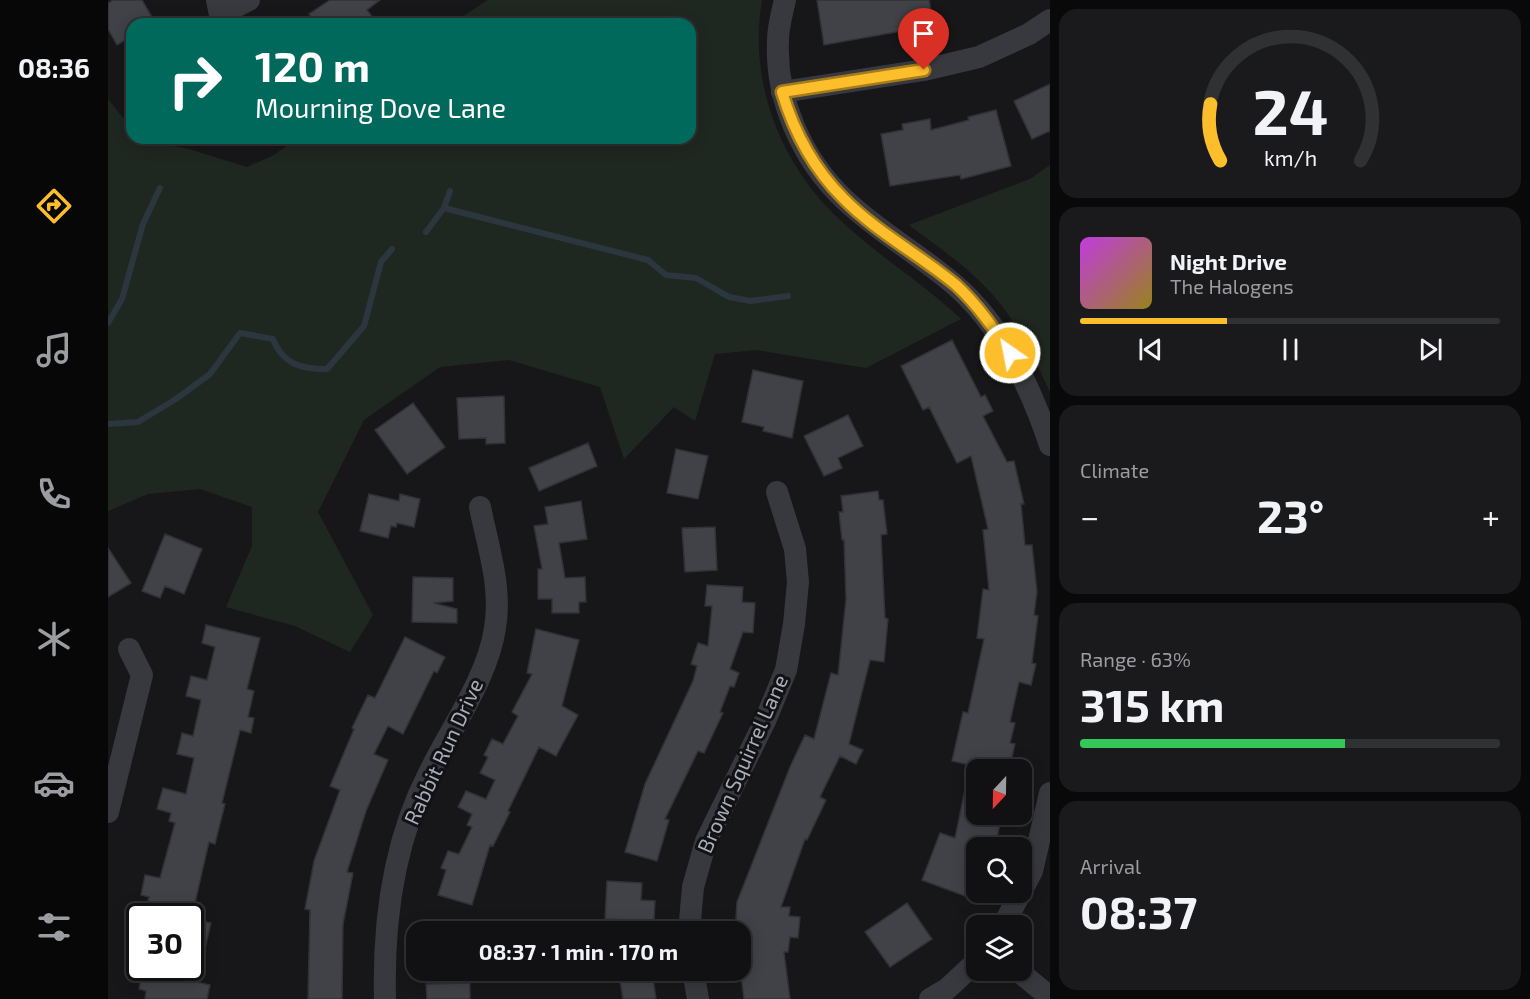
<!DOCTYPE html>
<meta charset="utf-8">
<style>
:root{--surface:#111113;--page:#1a1a1c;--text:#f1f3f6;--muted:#9c9da0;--line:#303133;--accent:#fdbe2b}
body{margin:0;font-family:"Exo 2",sans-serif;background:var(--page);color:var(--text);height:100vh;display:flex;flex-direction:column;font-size:22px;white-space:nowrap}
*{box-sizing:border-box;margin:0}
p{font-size:20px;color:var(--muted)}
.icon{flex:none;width:33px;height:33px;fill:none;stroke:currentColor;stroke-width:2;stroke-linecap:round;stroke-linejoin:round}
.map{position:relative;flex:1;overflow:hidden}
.details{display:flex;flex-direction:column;gap:9px;padding:9px;background:#09090a;width:480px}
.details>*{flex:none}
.top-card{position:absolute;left:18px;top:18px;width:570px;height:126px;border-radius:18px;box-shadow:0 3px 15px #0003,0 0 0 2px var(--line);background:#00695c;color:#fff;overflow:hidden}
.needle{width:39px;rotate:202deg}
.fabs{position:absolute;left:858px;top:759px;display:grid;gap:12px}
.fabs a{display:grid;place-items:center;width:66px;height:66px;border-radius:12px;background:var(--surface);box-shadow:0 3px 15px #0003,0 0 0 2px var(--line);font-size:30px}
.speed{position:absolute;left:18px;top:903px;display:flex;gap:12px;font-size:30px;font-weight:700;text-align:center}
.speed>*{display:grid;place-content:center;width:78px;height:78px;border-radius:50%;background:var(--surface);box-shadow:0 3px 15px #0003,0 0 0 2px var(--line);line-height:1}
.speed .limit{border:3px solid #111;border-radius:9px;background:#fff;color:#111}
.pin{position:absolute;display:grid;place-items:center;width:51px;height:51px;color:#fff;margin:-62px -26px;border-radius:50% 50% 50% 0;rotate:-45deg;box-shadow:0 0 6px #0007}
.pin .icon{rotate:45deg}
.me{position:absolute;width:66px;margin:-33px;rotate:327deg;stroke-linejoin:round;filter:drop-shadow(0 0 4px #0008)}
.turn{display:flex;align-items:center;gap:21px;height:126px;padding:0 30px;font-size:27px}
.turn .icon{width:78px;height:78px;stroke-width:2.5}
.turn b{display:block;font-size:42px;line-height:51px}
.big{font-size:45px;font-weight:700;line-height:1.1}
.details .card{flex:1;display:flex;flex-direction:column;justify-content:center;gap:9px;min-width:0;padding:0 21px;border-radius:18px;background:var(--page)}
.details .dial{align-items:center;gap:0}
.dial svg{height:156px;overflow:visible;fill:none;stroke:var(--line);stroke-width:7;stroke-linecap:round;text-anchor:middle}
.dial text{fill:var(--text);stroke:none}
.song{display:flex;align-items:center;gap:18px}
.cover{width:72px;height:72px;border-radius:9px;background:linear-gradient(135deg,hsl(290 70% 55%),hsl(50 70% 35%))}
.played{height:6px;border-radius:3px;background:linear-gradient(90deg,var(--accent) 35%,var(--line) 35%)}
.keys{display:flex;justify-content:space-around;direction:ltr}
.heat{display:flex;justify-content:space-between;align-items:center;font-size:33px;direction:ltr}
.charge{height:9px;border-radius:4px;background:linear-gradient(90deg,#34c759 63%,var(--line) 0)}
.trip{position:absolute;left:298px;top:921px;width:345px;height:60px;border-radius:18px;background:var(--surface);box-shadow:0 3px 15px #0003,0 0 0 2px var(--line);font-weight:700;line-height:60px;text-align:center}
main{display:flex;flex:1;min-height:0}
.menu{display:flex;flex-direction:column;width:108px;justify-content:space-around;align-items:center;background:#070708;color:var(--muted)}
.menu .icon{width:42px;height:42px}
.menu .selected{color:var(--accent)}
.menu b{font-size:27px;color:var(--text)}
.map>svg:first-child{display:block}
.green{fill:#1f2820}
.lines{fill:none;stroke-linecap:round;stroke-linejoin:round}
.stream{stroke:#2c363e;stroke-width:6}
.building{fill:#414247;stroke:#313136;stroke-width:1.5}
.street{stroke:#38393f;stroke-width:22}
.route-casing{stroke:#a47c1c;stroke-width:15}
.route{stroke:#fdbe2b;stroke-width:10}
.labels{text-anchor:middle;stroke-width:6;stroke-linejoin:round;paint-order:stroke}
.street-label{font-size:21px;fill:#a9adba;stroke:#121215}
</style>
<main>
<nav class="menu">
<b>08:36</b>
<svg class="icon selected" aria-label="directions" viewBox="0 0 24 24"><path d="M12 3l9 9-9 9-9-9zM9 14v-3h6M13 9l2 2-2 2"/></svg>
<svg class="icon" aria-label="music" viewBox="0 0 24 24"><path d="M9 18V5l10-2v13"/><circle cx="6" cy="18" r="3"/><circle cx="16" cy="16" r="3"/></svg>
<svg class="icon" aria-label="phone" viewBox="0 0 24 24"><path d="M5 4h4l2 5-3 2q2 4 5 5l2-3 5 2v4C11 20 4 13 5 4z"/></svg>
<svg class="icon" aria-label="climate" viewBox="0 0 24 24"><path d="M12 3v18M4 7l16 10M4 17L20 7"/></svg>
<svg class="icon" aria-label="car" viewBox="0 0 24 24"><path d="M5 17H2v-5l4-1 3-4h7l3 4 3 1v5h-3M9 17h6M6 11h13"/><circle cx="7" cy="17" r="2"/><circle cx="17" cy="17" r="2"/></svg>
<svg class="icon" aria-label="filters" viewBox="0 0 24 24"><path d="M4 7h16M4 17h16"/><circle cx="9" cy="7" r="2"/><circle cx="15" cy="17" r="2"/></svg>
</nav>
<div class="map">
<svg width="942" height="999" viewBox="0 0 942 999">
<rect width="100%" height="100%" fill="#171719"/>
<path class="green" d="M380 0H654C640 82 672 164 732 220 770 256 815 283 853 319L758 368 648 350 607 354 587 421 566 407 516 459 492 387 401 360 332 367 256 420 210 512 265 615 242 652 187 626 118 607 144 546V507L92 489 40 494 0 511V99L24 129V138L81 149 139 167 166 155 189 138H582V24H343Z
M942 165V392C927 360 912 327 889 300 865 270 831 248 801 225L922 179Z"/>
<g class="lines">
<path class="stream" d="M336 208 540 260 558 275 588 278 621 297 642 301 680 296
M318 232 336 208 342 191
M0 323 14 299 35 224 52 188
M0 424 30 422 68 399 102 374 132 333 165 339C175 365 194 369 219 369L256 326 273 262 284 249"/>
</g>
<path class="building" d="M5 0H34L48 24H24V36L9 45 0 29V3Z
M222 0H272L259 10 270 24H208L201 14Z
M709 0H821L825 20 799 25 800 30 716 45Z
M942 84V131L924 139 906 101Z
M888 110 903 166 853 179 852 175 782 186 773 134 795 130 794 124 822 119 823 130 861 120 860 117Z
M844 340 873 397 877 395 885 411 875 416 899 462 906 461 916 504H913L917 545H924L929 592 926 615 930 616 924 663 928 664 923 685 911 682 902 722 907 723 902 743 907 744 901 770H862H868V814H894L887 848H868V888L865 899 814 880 832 833 847 838 862 765 844 761 855 712 860 713 876 639 869 638 875 589 881 590 875 530 880 529 863 456 849 463 821 407 815 410 793 366Z
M645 370 695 381 684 438 655 431 656 427 634 422Z
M396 396 397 443 378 444V438L351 439 349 398Z
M305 403 337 447 299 474 267 430Z
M740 415 755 446 730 458 734 468 716 476 696 436Z
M480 443 489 466 431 491 421 468Z
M568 449 600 456 590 499 559 493Z
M770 491 771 500H775L779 534 773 535 777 618 780 619 776 662 762 660 741 744 755 750 748 764 732 756 712 797 718 800 699 840 697 839 673 907H682L681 916 692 917 690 938 682 937 680 952H676L682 999H636L633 976V932H627L629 902 682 767 697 735 706 739 723 673 730 675 738 599 736 540H734L731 512H735L733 496Z
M261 494 291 501 292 494 312 499 306 527 289 523 288 527 283 526 280 538 252 531Z
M473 501 479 539 451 543 457 578 477 577 478 602H471V613H444V599H430V569H434L426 526 440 524 437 507Z
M607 527 609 570 577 572 574 528Z
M57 534 94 549 76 594 57 586 52 598 34 591Z
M0 548 23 583 0 597Z
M305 577 345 578V601L326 603 349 609V623L304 622Z
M599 585 635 587 634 602 647 603 645 633 635 632 622 669 631 673 626 687 622 686 612 712 615 713 596 753 590 751 557 819 561 820 549 861 517 852 537 784 585 681 589 666 583 664 590 643 600 646 604 606H597Z
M98 625 152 638 139 689 146 691 140 717 146 718 143 733 132 730 114 803 117 804 107 844 101 842 84 916H36L41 897 33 895 37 875 52 878 67 823 61 821 63 813 49 809 55 788 78 794 86 758 69 754 74 733 85 736 93 700 78 696 83 676 99 680 107 647 94 643Z
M428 629 471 640 454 706 470 715 448 756 431 747 400 811 402 812 385 846 382 845 364 905 330 895 338 870 333 868 340 851 351 854 364 827 359 825 364 814 350 807 358 791 378 799 387 780 372 773 380 757 376 755 384 739 395 744 410 716 404 712 424 674 419 673Z
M297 637 337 657 329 673 326 671 295 734 280 726 266 754 280 760 258 811 239 872 245 873 235 924 234 999H200L202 910 197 909 206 861 232 790 222 786 246 729 244 728 260 695 267 698Z
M499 881 534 883 533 900 547 901 546 921 497 919Z
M799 903 824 939 782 967 757 932Z
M82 918 103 923 89 982 102 985 99 999H37L38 991 31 989 35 969 82 980Z
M510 970H544L548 999H515Z
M362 983V999H319L318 984Z"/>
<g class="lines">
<path class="street" d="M109 0 112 15 141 0
M677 0C674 13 670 27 670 40 667 99 694 159 736 199 770 232 813 255 848 286 894 326 923 388 942 445
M674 92 816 70 871 57 921 34 942 20
M0 812 34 675 21 649
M895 926 924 871 942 793
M581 932 585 887 598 841 657 721 678 670 686 624 690 582 687 549 669 492
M585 970 590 999
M909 970 942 997
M277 999C275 921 285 843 321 773 343 728 380 677 387 628 394 587 380 547 372 507
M822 999 839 989 868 962"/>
</g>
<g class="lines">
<defs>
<path id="route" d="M816 70 674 92C686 132 706 169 735 198 768 232 812 255 848 285 870 305 886 329 902 353"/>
</defs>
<use href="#route" class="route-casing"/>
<use href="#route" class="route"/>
</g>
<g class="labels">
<g class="street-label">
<text transform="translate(336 752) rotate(-65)" y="7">Rabbit Run Drive</text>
<text transform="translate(635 764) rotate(-66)" y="7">Brown Squirrel Lane</text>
</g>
</g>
</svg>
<div class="fabs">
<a><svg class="needle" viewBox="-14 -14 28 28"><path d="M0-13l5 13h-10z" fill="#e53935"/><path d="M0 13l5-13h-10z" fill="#9c9da0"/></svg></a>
<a><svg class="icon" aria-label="search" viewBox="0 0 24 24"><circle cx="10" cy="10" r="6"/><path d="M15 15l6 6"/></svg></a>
<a><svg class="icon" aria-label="layers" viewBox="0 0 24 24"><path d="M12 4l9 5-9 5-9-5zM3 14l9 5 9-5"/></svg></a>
</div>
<div class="speed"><div class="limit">30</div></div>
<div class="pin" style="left:816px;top:70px;background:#d93025"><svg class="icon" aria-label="arrive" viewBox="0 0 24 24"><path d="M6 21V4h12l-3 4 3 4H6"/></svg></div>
<svg class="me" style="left:902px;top:353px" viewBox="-20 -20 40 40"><circle r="17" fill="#fdbe2b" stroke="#fff" stroke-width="3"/><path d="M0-11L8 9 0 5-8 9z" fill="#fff"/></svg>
<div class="trip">08:37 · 1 min · 170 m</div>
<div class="top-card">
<div class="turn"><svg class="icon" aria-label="right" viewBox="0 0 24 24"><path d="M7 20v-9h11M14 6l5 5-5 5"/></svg><div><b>120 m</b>Mourning Dove Lane</div></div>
</div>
</div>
<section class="details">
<div class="card dial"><svg viewBox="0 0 100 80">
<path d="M14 69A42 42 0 1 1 86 69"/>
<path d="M14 69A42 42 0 0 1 9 40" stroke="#fdbe2b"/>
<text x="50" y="56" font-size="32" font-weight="700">24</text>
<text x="50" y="72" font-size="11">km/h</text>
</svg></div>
<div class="card">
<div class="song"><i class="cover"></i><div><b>Night Drive</b><p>The Halogens</p></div></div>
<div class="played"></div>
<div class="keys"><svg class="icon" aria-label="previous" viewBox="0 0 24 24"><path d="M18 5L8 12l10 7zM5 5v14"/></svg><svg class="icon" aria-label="pause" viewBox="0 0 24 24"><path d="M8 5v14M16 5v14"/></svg><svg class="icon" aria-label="next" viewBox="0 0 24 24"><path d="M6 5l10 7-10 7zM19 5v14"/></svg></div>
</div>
<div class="card"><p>Climate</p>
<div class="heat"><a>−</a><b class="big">23°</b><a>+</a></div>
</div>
<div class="card"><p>Range · 63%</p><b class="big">315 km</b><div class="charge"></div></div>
<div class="card"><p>Arrival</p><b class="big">08:37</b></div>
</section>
</main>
